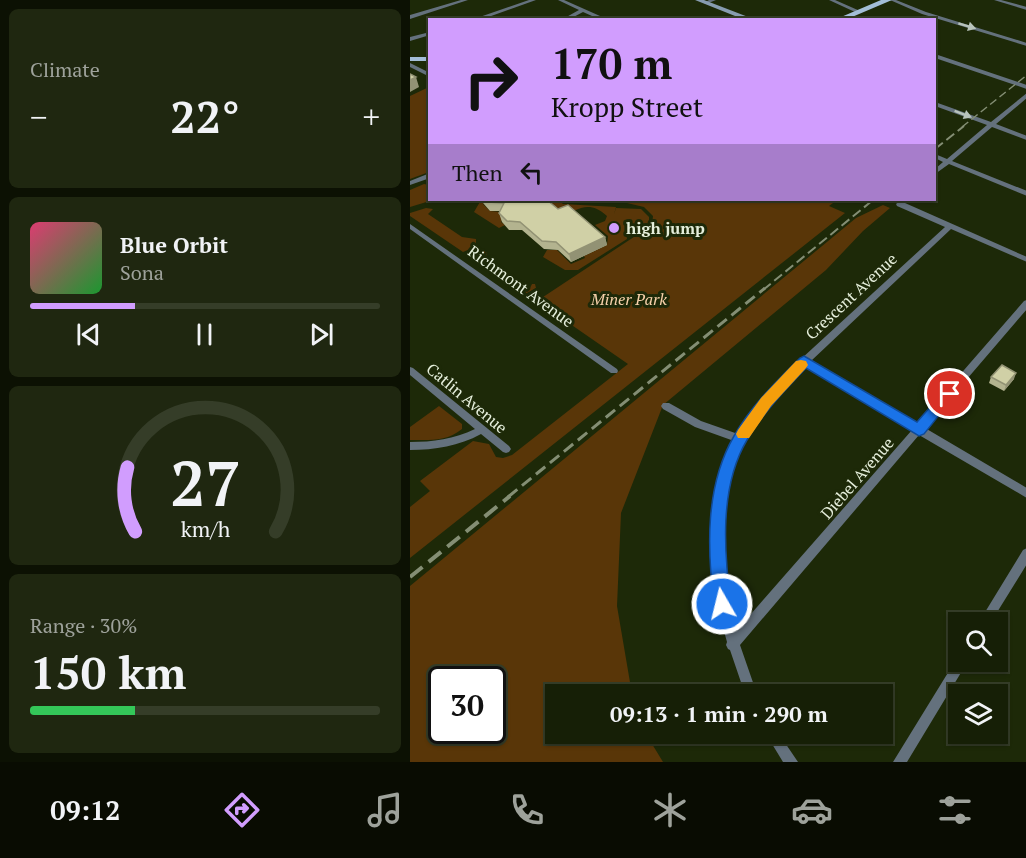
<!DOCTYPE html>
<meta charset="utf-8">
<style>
:root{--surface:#161f06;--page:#1f2710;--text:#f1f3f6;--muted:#9ea29b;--line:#353d28;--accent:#d19dfe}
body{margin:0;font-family:"PT Serif",serif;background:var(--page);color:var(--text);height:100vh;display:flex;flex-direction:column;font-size:22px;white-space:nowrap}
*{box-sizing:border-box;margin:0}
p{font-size:20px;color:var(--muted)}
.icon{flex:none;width:33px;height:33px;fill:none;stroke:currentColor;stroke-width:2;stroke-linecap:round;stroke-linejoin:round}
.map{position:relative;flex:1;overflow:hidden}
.details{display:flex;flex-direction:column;gap:9px;padding:9px;background:#0c1103;width:410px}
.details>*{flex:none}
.top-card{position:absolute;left:18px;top:18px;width:508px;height:183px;border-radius:0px;box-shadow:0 2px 4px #0004,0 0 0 2px var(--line);background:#d19dfe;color:#111;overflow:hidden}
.fabs{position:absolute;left:538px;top:612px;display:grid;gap:12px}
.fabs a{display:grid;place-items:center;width:60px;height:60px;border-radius:0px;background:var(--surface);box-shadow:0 2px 4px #0004,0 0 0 2px var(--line);font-size:30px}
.speed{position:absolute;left:18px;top:666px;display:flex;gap:12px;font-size:30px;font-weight:700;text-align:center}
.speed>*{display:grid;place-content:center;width:78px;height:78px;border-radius:50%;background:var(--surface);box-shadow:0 2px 4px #0004,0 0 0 2px var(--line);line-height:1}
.speed .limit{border:3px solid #111;border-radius:9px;background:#fff;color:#111}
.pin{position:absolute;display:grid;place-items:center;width:51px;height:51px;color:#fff;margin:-26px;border:3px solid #fff;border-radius:50%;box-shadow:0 2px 6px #0007}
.me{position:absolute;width:66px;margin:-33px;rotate:352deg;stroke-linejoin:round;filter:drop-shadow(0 0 4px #0008)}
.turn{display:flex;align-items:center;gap:21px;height:126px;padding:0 24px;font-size:27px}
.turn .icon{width:78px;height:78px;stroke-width:2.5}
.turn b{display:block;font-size:42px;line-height:51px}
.then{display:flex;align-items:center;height:57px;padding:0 24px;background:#0003;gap:12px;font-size:22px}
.big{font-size:45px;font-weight:700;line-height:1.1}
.details .widget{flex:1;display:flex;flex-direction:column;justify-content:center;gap:9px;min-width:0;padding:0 21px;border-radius:9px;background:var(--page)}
.details .dial{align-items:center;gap:0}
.dial svg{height:156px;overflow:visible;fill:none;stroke:var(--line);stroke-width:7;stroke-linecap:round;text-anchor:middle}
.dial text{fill:var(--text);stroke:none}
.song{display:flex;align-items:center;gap:18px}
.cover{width:72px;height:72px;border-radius:9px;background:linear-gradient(135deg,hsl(340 70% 55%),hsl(130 70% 35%))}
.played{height:6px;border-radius:3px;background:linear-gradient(90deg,var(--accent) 30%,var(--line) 30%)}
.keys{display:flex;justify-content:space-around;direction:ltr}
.heat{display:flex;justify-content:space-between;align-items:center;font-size:33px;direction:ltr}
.charge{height:9px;border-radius:4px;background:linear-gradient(90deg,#34c759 30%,var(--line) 0)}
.trip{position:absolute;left:135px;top:684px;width:348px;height:60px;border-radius:0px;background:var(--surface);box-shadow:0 2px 4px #0004,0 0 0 2px var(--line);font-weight:700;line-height:60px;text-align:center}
.menu{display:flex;height:96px;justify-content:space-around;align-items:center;background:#090c02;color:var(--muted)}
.menu .icon{width:42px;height:42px}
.menu .current{color:var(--accent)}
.menu b{font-size:27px;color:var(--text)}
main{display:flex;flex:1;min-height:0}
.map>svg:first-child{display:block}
.green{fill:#593608;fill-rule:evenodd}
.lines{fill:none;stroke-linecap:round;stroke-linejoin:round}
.minor{fill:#64717d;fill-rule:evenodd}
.secondary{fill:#879cb0;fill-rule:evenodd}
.primary{fill:#a3bed8;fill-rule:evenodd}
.rail-far3{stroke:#848e74;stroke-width:1.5;stroke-dasharray:8 4;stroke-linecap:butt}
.rail-far2{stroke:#848e74;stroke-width:2;stroke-dasharray:10 4.5;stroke-linecap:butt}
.rail-far1{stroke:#848e74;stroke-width:3;stroke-dasharray:12 6;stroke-linecap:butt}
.rail{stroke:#848e74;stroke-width:4;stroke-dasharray:16 8;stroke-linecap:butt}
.wall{fill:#b3b38f}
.shaded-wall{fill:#929274}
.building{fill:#d0d0a6;stroke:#929274;stroke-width:1.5}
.oneway{fill:#b8c3bb}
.route{fill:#1a73e8;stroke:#114b97;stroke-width:1.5}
.slow{fill:#f59e0b}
.poi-dot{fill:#d19dfe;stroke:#1d2908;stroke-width:2}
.labels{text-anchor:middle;stroke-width:6;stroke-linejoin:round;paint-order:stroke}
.poi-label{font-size:16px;font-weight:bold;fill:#e6efdc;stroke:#1d2908;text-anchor:start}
.street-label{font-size:16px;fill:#e6efdc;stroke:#1d2908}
.park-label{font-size:16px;font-style:italic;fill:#f7d1aa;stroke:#1d2908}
</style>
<main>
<section class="details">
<div class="widget"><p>Climate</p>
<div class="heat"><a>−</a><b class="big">22°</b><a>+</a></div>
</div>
<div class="widget">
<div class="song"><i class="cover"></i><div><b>Blue Orbit</b><p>Sona</p></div></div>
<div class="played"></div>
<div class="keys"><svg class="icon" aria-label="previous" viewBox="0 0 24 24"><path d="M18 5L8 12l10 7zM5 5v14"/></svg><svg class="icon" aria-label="pause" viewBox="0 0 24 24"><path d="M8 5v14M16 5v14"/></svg><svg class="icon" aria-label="next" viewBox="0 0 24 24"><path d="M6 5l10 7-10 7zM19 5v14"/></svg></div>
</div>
<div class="widget dial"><svg viewBox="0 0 100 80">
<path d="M14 69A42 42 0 1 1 86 69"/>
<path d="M14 69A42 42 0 0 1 10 36" stroke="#d19dfe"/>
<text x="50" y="56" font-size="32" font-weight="700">27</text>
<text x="50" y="72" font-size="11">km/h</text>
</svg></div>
<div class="widget"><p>Range · 30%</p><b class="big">150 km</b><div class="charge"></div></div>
</section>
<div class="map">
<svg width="617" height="762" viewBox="0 0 617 762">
<rect width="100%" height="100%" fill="#1d2908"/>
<path class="green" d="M19 87V172L0 179V96Z
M14 184 19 185 20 200H23L0 207V190Z
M71 200H75L73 204 80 211 91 212 95 215 91 222 95 225 89 228 64 212Z
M142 200H148L153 204 206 207 204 214 206 208 231 209 239 217V224L226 233 224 232 226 231 224 226 215 227 217 239 168 270H155L133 257 137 250H147L161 264 175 258 174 256 197 245 198 236 185 225 195 221 197 216C178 199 168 210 148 218L135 202Z
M218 200H427L419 206 435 213 0 558V507L20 491 10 481 63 441 79 444 86 457 93 458 102 455 218 364 127 301 242 225 243 216 234 207 217 203Z
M473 205 480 208 453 231 416 270 253 405 211 513 207 606 222 694H146V734H236L253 762H0V586L446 218ZM32 680H82V730H32Z
M16 208 23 209 18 214 52 237 66 239V247L53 252 0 216V213Z
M75 251 77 252 76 259 120 288 122 284H125L126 288 115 294 61 258Z
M29 406 52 424V429C36 442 19 440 0 440V427Z"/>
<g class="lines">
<path class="minor" d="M51 0H58L0 19V15Z
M119 0H126L70 20H61Z
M148 0H154L199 20H191L173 12 158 20H151L169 10Z
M299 0H306L296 4 294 3Z
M419 0H425L450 11 445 12Z
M480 0H486L516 12 617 43V46L512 14Z
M584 0H591L617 7V10Z
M20 32V35L0 41V37Z
M525 54 617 85V89L525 58Z
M0 63 20 73V77L0 67Z
M617 93V98L586 124 617 136V140L582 127 542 161 617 191V196L539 164 525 174V169L533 162 525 158V154L537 159 577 125 525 106V102L581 122Z
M20 173V178L0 185V181Z
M491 200H497L495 203 617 257V262L541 229 401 361 507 424 614 301 617 300V309L515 428 617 488V498L509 435 330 645 347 694H335L320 650 318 649 316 645 317 642C301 587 294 526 311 471 315 461 320 451 324 441L285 427 253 409 251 406 253 403H259L291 421 328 434 347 406 391 359 535 227 487 206 486 204ZM395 366 502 430 326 631C310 567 303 501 335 440 349 412 373 388 395 366Z
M0 224 207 369 208 371 207 373H201L0 229Z
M0 367 3 368 99 446 101 449 99 452 96 453 93 452 71 434C49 446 25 450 0 450V442C23 442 44 439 65 429L0 375Z
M617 548V564L581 622H569L613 550Z
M549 657V662H557L555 666 497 762H483L547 658Z
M356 734H369L388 762H373Z"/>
<path class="secondary" d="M285 0H294L346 20H335Z"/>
<path class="primary" d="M471 0H482L435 20H424Z
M0 57H20V61H0Z"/>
<path class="rail-far3" d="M552 127 617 75"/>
<path class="rail-far2" d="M525 149 554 126
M353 290 463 200"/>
<path class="rail-far1" d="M98 497 355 288"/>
<path class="rail" d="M0 577 100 496"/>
</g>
<path class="wall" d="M72 200H137L148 209 195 237 197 245 161 262 148 250 134 249 112 230H99L92 222 89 213 90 211H80L73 203Z
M581 377 604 379 594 391 579 383Z"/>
<path class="shaded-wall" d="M6 77 9 87 0 92V80Z
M195 237 197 245 161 262 159 254Z
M606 373 604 379 594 391 596 385Z"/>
<path class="building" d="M0 74 6 77 0 80Z
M75 200H137L148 209 158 205 195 237 159 254 146 242 132 241 110 222 97 221 89 213 94 203 78 202Z
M592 365 606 373 596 385 581 377Z"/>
<defs><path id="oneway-solid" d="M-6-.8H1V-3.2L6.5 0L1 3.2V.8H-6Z" transform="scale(1.5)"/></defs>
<g class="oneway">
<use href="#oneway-solid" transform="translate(557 26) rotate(17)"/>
<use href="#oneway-solid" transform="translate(553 114) rotate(21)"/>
</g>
<path class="route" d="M394 356 507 422 535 390H544L546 394 514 434 509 436 396 368C374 391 353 413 337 440 309 487 314 553 321 604L318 610 312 612 306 610 304 604C297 548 295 486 324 436 341 406 366 382 390 358Z"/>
<path class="slow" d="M391 360 396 361 398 365 396 368 361 406 339 438H328L326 434 328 430 351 398 386 361Z"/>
<circle class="poi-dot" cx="204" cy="228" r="6"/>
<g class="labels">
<g class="poi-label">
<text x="216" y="234">high jump</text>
</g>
<g class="street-label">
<text transform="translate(111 286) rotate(36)" y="6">Richmont Avenue</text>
<text transform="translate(441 296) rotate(-43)" y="6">Crescent Avenue</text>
<text transform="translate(57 398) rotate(40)" y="6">Catlin Avenue</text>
<text transform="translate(447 478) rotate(-49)" y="6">Diebel Avenue</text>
</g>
<g class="park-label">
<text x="219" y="305">Miner Park</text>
</g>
</g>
</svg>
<div class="fabs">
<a><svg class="icon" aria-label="search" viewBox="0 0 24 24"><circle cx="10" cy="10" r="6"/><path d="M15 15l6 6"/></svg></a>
<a><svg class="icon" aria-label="layers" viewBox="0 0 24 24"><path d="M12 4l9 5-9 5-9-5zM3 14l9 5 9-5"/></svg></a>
</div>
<div class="speed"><div class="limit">30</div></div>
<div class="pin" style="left:540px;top:394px;background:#d93025"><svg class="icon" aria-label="arrive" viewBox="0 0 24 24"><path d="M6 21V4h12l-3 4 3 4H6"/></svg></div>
<svg class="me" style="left:312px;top:604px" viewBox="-20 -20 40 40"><circle r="17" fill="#1a73e8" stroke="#fff" stroke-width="3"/><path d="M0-11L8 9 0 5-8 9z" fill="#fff"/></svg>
<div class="trip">09:13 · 1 min · 290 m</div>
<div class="top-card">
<div class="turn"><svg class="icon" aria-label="right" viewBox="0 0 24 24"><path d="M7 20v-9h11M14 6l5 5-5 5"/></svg><div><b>170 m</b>Kropp Street</div></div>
<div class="then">Then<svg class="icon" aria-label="left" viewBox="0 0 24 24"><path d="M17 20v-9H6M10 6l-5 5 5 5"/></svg></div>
</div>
</div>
</main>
<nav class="menu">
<b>09:12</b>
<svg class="icon current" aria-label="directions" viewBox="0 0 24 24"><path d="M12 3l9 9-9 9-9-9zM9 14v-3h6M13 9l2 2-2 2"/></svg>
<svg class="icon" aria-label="music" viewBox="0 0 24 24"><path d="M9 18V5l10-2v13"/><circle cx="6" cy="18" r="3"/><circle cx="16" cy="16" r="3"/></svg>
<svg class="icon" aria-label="phone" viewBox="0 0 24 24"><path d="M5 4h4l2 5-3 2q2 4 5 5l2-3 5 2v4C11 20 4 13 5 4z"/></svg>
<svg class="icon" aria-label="climate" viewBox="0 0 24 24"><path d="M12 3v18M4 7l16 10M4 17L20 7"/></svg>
<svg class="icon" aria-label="car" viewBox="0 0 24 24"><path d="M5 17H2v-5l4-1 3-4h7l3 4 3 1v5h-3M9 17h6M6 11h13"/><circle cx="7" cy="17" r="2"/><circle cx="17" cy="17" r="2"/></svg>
<svg class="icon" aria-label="filters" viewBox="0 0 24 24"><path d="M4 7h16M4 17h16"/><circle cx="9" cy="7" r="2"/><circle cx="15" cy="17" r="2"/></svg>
</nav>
